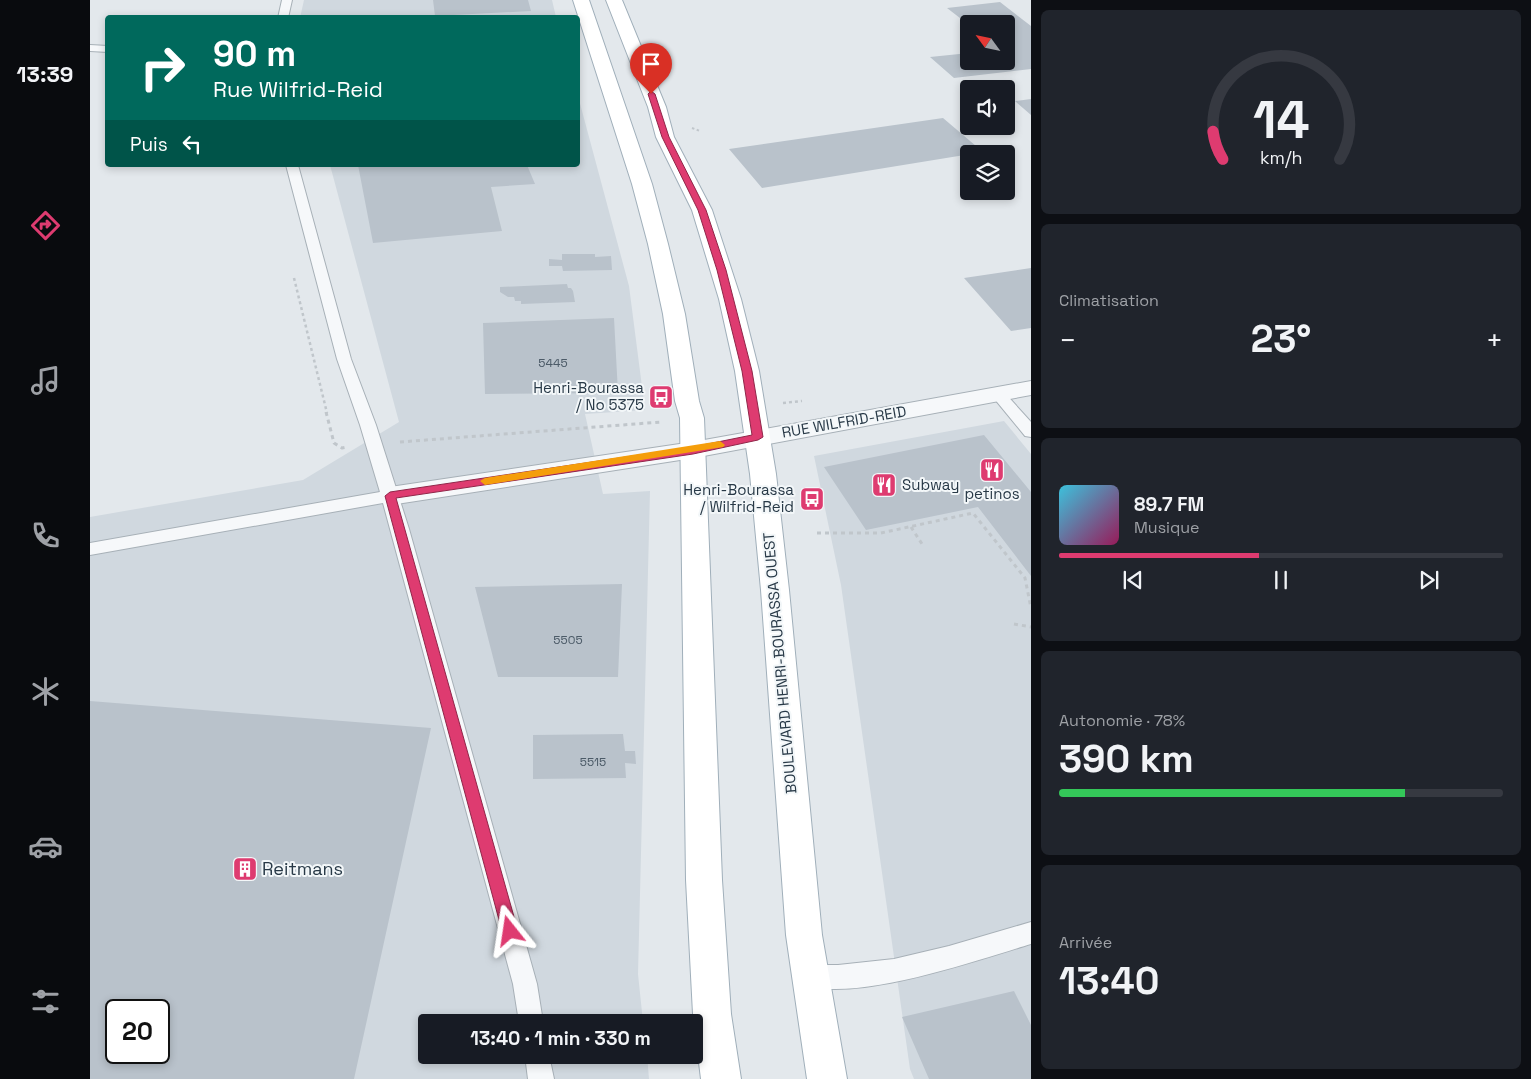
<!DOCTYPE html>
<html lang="fr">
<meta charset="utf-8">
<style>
:root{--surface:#171b24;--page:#20242c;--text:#f1f3f6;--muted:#9ea1a6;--line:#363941;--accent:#de3b70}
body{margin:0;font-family:"Space Grotesk",sans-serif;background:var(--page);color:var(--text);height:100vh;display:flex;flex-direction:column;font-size:19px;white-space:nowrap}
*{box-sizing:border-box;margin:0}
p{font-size:16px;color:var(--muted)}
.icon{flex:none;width:28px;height:28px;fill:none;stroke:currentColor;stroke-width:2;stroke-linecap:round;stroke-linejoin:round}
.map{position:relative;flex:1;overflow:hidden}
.drawer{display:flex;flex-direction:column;gap:10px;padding:10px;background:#0d0f14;width:500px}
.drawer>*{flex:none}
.hud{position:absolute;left:15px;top:15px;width:475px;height:152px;border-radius:5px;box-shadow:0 2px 8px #0003;background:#00695c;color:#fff;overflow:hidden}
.needle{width:32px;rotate:303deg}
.controls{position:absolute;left:870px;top:15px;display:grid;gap:10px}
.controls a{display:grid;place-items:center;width:55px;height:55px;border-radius:5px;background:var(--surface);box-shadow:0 2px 8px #0003;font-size:25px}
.speed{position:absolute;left:15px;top:999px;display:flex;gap:10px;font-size:25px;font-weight:700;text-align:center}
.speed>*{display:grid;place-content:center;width:65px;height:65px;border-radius:50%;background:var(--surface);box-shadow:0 2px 8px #0003;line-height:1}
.speed .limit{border:2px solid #111;border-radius:8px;background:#fff;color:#111}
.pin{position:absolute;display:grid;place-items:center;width:42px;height:42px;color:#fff;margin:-51px -21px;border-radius:50% 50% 50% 0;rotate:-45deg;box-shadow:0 0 5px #0007}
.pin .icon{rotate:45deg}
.me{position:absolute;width:55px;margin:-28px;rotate:345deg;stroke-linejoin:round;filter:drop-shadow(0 0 4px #0008)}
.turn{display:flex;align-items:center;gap:18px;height:105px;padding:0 25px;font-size:22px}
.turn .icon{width:65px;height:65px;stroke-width:2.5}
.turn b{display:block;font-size:35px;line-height:42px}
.then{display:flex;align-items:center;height:48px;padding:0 25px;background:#0003;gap:10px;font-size:19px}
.big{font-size:38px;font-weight:700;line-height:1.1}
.drawer .tile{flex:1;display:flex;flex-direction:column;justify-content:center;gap:8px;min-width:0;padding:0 18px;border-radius:8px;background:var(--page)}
.drawer .dial{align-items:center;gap:0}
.dial svg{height:130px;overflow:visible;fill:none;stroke:var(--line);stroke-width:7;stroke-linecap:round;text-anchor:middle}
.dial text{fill:var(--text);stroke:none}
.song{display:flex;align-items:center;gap:15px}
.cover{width:60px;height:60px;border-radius:8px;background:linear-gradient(135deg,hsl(190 70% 55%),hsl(330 70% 35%))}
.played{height:5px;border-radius:2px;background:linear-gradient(90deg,var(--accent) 45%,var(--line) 45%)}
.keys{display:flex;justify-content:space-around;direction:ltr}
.heat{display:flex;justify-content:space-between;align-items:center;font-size:28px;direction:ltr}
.charge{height:8px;border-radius:4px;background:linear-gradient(90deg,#34c759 78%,var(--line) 0)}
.trip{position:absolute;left:328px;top:1014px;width:285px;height:50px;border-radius:5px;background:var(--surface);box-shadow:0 2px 8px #0003;font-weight:700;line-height:50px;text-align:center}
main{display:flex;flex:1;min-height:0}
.tab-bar{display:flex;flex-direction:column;width:90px;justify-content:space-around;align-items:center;background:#090b0e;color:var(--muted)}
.tab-bar .icon{width:35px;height:35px}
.tab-bar .selected{color:var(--accent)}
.tab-bar b{font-size:22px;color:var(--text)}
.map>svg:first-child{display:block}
.built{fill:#d0d8df;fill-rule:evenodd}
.building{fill:#b9c2cb;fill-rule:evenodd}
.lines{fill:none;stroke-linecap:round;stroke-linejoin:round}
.lane-casing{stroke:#a7b0b7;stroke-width:2}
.street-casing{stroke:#a7b0b7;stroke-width:2}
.primary-casing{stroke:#a0afba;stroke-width:2}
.path-far2{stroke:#c0c6cb;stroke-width:2;stroke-dasharray:2.5 2.5;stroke-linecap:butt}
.path-far1{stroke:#c0c6cb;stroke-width:2.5;stroke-dasharray:3 3;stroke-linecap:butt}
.path{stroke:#c0c6cb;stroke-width:3;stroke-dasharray:4 4;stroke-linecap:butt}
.lane{fill:#f6f8fa;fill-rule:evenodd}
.street{fill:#f6f8fa;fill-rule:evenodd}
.primary{fill:#fff;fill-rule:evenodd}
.route{fill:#de3b70;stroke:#902649}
.slow{fill:#f59e0b}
.labels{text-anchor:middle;stroke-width:4;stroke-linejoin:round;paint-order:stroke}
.number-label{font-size:12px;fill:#4c5b68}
.poi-label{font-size:15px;fill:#283947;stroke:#f3f7f9;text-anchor:end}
.street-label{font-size:15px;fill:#283947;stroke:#f3f7f9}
.near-poi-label{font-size:18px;fill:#283947;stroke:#f3f7f9;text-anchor:start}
</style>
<main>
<nav class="tab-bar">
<b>13:39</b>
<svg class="icon selected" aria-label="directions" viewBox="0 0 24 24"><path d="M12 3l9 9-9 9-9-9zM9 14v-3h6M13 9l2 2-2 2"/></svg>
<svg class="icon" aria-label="music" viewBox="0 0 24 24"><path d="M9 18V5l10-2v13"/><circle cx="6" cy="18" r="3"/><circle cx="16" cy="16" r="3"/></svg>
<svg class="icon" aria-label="phone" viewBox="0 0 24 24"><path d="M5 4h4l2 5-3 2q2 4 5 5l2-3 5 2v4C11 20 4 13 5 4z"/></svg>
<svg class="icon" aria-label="climate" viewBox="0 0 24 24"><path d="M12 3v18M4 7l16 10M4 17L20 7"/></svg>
<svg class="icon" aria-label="car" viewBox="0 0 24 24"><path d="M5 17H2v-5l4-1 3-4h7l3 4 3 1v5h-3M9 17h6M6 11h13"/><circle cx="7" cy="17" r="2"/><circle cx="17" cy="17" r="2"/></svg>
<svg class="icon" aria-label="filters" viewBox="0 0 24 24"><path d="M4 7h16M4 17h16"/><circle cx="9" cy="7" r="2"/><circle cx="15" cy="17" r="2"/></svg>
</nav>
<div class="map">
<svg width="941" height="1079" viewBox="0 0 941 1079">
<rect width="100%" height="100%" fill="#e3e8ec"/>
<path class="built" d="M214 0H462L466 17 210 18Z
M488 96 539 286 555 410 495 414 513 494 560 491 548 974 553 1022H336V1055H557L559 1079H0V517L213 480 309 422 240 165H488ZM26 1010H69V1052H26Z
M914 421 941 454V1079H824L820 1069 751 585 724 456Z"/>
<path class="building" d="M343 0H438L441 11 345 16Z
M910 2 941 26V69L864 78 840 57 879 53V61H916V48H920L916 45V24L879 25 857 8Z
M941 99V115L925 101Z
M853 118 893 152 672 188 639 149Z
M268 165H437L445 184 401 187 412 231 283 243Z
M472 254H505V257L521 256 522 270 473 271 472 266H459V259L472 260Z
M941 268V328L921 331 874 278Z
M477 284 478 288H481L483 291 485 302 431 304V301H425L424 297H418L410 292V287Z
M524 318 528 393 395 394 393 323Z
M894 435 941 492V576L888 507 776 530 734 467Z
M532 584 528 677H408L385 587Z
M0 701 341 728 264 1079H0ZM26 1010H69V1052H26Z
M533 734 535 751H545L546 764 535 763 536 778 443 779V735Z
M924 991 941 1025V1079H839L812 1017Z"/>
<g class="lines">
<defs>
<path id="lane" d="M192 0H202L198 18H188Z
M0 45 18 46V52L0 51Z
M196 165H208L261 359 286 425 319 529 447 984 453 1022H429L423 984 293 503 0 555V543L290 492 270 425 247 359Z
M908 389 913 391 941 422V437L935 436 903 397 900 394 903 391Z
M941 922V944C888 960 762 1004 712 984L708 976 712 968 720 965H748L804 959 859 946Z
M435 1055H459L464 1079H438Z"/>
<path id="street" d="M941 381V395L603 458 300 505 291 502 287 496 291 490 300 487 603 442Z"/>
<path id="primary" d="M483 0H499L562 184 578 244 595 314 609 401 614 418 632 880 641 1014 651 1079H611L603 1014 596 880 590 418 585 401 573 314 558 244 542 184Z
M516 0H532L576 107 584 137 622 210 651 299 669 371 686 474 699 590 732 935 757 1079H717L696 935 671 590 660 474 645 371 629 299 602 210 566 137 558 107Z"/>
</defs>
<use href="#lane" class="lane-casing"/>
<use href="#street" class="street-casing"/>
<use href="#primary" class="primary-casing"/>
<path class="path-far2" d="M602 128 610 131"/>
<path class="path-far1" d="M204 278 237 413
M693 403 712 401"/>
<path class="path" d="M236 412 244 443 252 448 257 447
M310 442 571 422
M821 527 832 544
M727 533H791L883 513 935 578 941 608
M924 624 941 627"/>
<use href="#lane" class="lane"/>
<use href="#street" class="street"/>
<use href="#primary" class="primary"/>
</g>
<path class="route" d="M561 91 565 94 579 137 616 210 636 270 662 371 673 437 668 440 603 454 306 498 428 931 425 936 420 938 415 936 412 931 295 496 300 492 603 447 662 435 652 371 627 270 608 210 572 137 558 94Z"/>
<path class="slow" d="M630 441 635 445 633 447 395 485 390 481 395 478Z"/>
<defs>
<symbol id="bus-square" viewBox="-11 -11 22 22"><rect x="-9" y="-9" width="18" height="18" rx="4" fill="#de3b70" stroke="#f3f7f9"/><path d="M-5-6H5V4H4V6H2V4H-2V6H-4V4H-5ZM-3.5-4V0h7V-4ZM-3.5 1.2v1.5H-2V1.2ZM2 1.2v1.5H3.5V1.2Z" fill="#fff"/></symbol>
<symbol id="restaurant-square" viewBox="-11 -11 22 22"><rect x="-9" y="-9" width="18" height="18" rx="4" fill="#de3b70" stroke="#f3f7f9"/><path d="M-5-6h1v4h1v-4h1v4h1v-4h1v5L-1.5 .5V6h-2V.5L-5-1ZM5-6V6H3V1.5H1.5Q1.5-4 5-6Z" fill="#fff"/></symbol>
<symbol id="building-square" viewBox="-11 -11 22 22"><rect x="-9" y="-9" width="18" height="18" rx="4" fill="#de3b70" stroke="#f3f7f9"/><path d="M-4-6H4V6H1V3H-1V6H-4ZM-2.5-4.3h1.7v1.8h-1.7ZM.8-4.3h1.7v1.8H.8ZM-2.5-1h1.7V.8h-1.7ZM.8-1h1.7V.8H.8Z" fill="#fff"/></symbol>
</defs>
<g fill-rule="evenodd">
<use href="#bus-square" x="557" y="383" width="28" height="28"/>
<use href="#restaurant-square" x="888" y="456" width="28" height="28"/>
<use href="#restaurant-square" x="780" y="471" width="28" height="28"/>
<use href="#bus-square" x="708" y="485" width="28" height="28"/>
<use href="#building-square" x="141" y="855" width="28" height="28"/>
</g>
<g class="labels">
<g class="number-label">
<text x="463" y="367">5445</text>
<text x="478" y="644">5505</text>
<text x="503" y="766">5515</text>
</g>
<g class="poi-label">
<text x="554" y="393">Henri-Bourassa<tspan x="554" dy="17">/ No 5375</tspan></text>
<text x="812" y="490" text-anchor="start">Subway</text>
<text x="704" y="495">Henri-Bourassa<tspan x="704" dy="17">/ Wilfrid-Reid</tspan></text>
<text x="902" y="499" text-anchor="middle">petinos</text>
</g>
<g class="street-label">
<text transform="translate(754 422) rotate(-10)" y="5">RUE WILFRID-REID</text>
<text transform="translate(690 663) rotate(-95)" y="5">BOULEVARD HENRI-BOURASSA OUEST</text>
</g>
<g class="near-poi-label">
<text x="172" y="875">Reitmans</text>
</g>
</g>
</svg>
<div class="controls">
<a><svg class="needle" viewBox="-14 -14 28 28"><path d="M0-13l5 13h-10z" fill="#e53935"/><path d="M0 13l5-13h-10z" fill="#9ea1a6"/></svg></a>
<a><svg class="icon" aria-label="sound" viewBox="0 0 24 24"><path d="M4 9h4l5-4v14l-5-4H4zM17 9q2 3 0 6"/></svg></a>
<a><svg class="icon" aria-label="layers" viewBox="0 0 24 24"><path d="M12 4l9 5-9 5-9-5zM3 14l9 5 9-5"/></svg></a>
</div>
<div class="speed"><div class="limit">20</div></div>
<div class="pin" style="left:561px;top:94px;background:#d93025"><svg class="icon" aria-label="arrive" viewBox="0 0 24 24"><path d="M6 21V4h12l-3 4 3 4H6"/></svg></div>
<svg class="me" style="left:420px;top:931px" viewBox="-20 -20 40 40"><path d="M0-17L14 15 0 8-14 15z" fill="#de3b70" stroke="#fff" stroke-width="4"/></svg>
<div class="trip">13:40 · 1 min · 330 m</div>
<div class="hud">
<div class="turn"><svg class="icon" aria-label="right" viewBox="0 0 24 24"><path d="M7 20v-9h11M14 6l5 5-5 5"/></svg><div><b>90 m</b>Rue Wilfrid-Reid</div></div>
<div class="then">Puis<svg class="icon" aria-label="left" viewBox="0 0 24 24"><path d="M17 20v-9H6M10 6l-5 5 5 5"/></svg></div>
</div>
</div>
<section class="drawer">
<div class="tile dial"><svg viewBox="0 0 100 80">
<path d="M14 69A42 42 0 1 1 86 69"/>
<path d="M14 69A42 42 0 0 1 8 52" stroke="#de3b70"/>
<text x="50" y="56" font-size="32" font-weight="700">14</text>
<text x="50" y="72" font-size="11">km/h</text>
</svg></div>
<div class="tile"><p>Climatisation</p>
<div class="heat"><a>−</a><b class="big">23°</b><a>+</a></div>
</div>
<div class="tile">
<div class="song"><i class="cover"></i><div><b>89.7 FM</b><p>Musique</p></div></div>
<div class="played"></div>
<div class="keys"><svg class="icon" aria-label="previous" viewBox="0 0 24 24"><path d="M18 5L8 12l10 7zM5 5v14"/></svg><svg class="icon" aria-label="pause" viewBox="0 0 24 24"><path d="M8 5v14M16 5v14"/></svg><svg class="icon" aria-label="next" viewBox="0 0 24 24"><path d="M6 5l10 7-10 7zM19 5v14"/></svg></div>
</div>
<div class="tile"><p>Autonomie · 78%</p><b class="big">390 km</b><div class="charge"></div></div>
<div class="tile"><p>Arrivée</p><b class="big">13:40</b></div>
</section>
</main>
